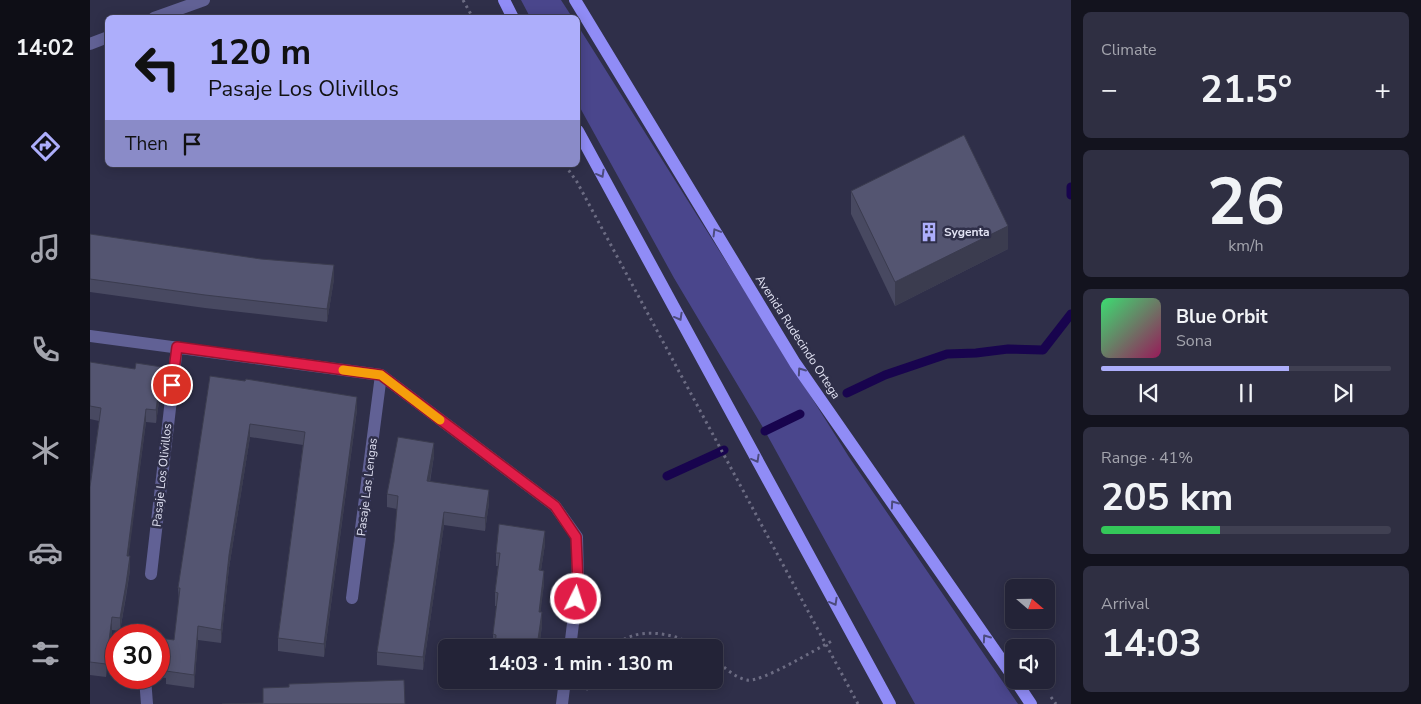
<!DOCTYPE html>
<meta charset="utf-8">
<style>
:root{--surface:#232337;--page:#2f2f42;--text:#f1f3f6;--muted:#a3a4ad;--line:#404052;--accent:#adaefb}
body{margin:0;font-family:"Nunito Sans",sans-serif;background:var(--page);color:var(--text);height:100vh;display:flex;flex-direction:column;font-size:19px;white-space:nowrap}
*{box-sizing:border-box;margin:0}
p{font-size:16px;color:var(--muted)}
.icon{flex:none;width:28px;height:28px;fill:none;stroke:currentColor;stroke-width:2;stroke-linecap:round;stroke-linejoin:round}
.map{position:relative;flex:1;overflow:hidden}
.side{display:flex;flex-direction:column;gap:12px;padding:12px;background:#13131e;width:350px}
.side>*{flex:none}
.top-card{position:absolute;left:15px;top:15px;width:475px;height:152px;border-radius:8px;box-shadow:0 2px 12px #0003,0 0 0 1px var(--line);background:#adaefb;color:#111;overflow:hidden}
.needle{width:32px;rotate:110deg}
.tools{position:absolute;left:915px;top:579px;display:grid;gap:10px}
.tools a{display:grid;place-items:center;width:50px;height:50px;border-radius:8px;background:var(--surface);box-shadow:0 2px 12px #0003,0 0 0 1px var(--line);font-size:25px}
.speed{position:absolute;left:15px;top:624px;display:flex;gap:10px;font-size:25px;font-weight:700;text-align:center}
.speed>*{display:grid;place-content:center;width:65px;height:65px;border-radius:50%;background:var(--surface);box-shadow:0 2px 12px #0003,0 0 0 1px var(--line);line-height:1}
.speed .limit{border:8px solid #d22;background:#fff;color:#111}
.pin{position:absolute;display:grid;place-items:center;width:42px;height:42px;color:#fff;margin:-21px;border:2px solid #fff;border-radius:50%;box-shadow:0 1px 5px #0007}
.me{position:absolute;width:55px;margin:-28px;rotate:4deg;stroke-linejoin:round;filter:drop-shadow(0 0 4px #0008)}
.turn{display:flex;align-items:center;gap:18px;height:105px;padding:0 20px;font-size:22px}
.turn .icon{width:65px;height:65px;stroke-width:2.5}
.turn b{display:block;font-size:35px;line-height:42px}
.then{display:flex;align-items:center;height:48px;padding:0 20px;background:#0003;gap:10px;font-size:19px}
.big{font-size:38px;font-weight:700;line-height:1.1}
.side .card{flex:1;display:flex;flex-direction:column;justify-content:center;gap:8px;min-width:0;padding:0 18px;border-radius:8px;background:var(--page)}
.side .dial{align-items:center;gap:0}
.dial b{font-size:65px;line-height:1}
.song{display:flex;align-items:center;gap:15px}
.cover{width:60px;height:60px;border-radius:8px;background:linear-gradient(135deg,hsl(140 70% 55%),hsl(330 70% 35%))}
.played{height:5px;border-radius:2px;background:linear-gradient(90deg,var(--accent) 65%,var(--line) 65%)}
.keys{display:flex;justify-content:space-around;direction:ltr}
.heat{display:flex;justify-content:space-between;align-items:center;font-size:28px;direction:ltr}
.charge{height:8px;border-radius:4px;background:linear-gradient(90deg,#34c759 41%,var(--line) 0)}
.trip{position:absolute;left:348px;top:639px;width:285px;height:50px;border-radius:8px;background:var(--surface);box-shadow:0 2px 12px #0003,0 0 0 1px var(--line);font-weight:700;line-height:50px;text-align:center}
main{display:flex;flex:1;min-height:0}
.tab-bar{display:flex;flex-direction:column;width:90px;justify-content:space-around;align-items:center;background:#0e0e16;color:var(--muted)}
.tab-bar .icon{width:35px;height:35px}
.tab-bar .active{color:var(--accent)}
.tab-bar b{font-size:22px;color:var(--text)}
.map>svg:first-child{display:block}
.green{fill:#4a468c}
.lines{fill:none;stroke-linecap:round;stroke-linejoin:round}
.stream{stroke:#18044e;stroke-width:9}
.path{stroke:#6c6c83;stroke-width:3;stroke-dasharray:2.5 4;stroke-linecap:butt}
.minor{stroke:#616195;stroke-width:12}
.major{stroke:#908cf6;stroke-width:12}
.wall{fill:#484961}
.shaded-wall{fill:#3b3c4f}
.building{fill:#545571;stroke:#3b3c4f}
.oneway{stroke:#4c4b7d}
.route-casing{stroke:#92132f;stroke-width:12}
.route{stroke:#e11d48;stroke-width:9}
.slow{stroke:#f59e0b;stroke-width:9}
.labels{text-anchor:middle;stroke-width:5;stroke-linejoin:round;paint-order:stroke}
.poi-label{font-size:12px;font-weight:bold;fill:#e2e3f4;stroke:#2f2f49;text-anchor:start}
.street-label{font-size:12px;fill:#e2e3f4;stroke:#2f2f49}
</style>
<main>
<nav class="tab-bar">
<b>14:02</b>
<svg class="icon active" aria-label="directions" viewBox="0 0 24 24"><path d="M12 3l9 9-9 9-9-9zM9 14v-3h6M13 9l2 2-2 2"/></svg>
<svg class="icon" aria-label="music" viewBox="0 0 24 24"><path d="M9 18V5l10-2v13"/><circle cx="6" cy="18" r="3"/><circle cx="16" cy="16" r="3"/></svg>
<svg class="icon" aria-label="phone" viewBox="0 0 24 24"><path d="M5 4h4l2 5-3 2q2 4 5 5l2-3 5 2v4C11 20 4 13 5 4z"/></svg>
<svg class="icon" aria-label="climate" viewBox="0 0 24 24"><path d="M12 3v18M4 7l16 10M4 17L20 7"/></svg>
<svg class="icon" aria-label="car" viewBox="0 0 24 24"><path d="M5 17H2v-5l4-1 3-4h7l3 4 3 1v5h-3M9 17h6M6 11h13"/><circle cx="7" cy="17" r="2"/><circle cx="17" cy="17" r="2"/></svg>
<svg class="icon" aria-label="filters" viewBox="0 0 24 24"><path d="M4 7h16M4 17h16"/><circle cx="9" cy="7" r="2"/><circle cx="15" cy="17" r="2"/></svg>
</nav>
<div class="map">
<svg width="981" height="704" viewBox="0 0 981 704">
<rect width="100%" height="100%" fill="#2f2f49"/>
<path class="green" d="M431 0H471L482 17H440Z
M488 26 759 457 928 704H825L675 431 584 278 488 104Z"/>
<g class="lines">
<path class="stream" d="M981 187V195
M757 393 795 375 857 354 886 353 918 349 953 350 981 314
M675 431 710 414
M577 476 634 450"/>
<path class="path" d="M373 0 383 18
M475 165 487 182 768 704
M524 648C542 625 587 632 608 648
M624 659C633 666 645 678 657 680 671 683 726 649 742 641
M496 690 502 680
M961 697 966 704"/>
<path class="minor" d="M64 18 114 0
M0 44 18 37
M0 336 291 375 465 506 487 537 488 583 480 648
M61 574 87 347
M262 598 291 375
M55 678 57 704
M472 704 475 680"/>
<path class="major" d="M414 0 423 18
M485 0 705 363 924 678
M488 131 800 704
M925 680 941 704"/>
</g>
<path class="wall" d="M761 191 918 249 805 306 761 214Z
M0 234 244 279 237 322 115 308 0 292Z
M0 362 72 380 66 423 56 422 38 556 40 570 36 597 30 631 22 630 16 677 0 675V487L9 421 0 419Z
M120 376 267 410 234 657 188 651V638L213 445 160 437 139 568 131 643 108 640 104 688 76 684V678L69 677V638L84 640 89 601 88 588Z
M344 456 340 482 399 503 395 531 354 525 333 670 287 665V652L304 542 307 509 297 507V494Z
M455 544 451 570 454 584 450 612 452 626 449 646 451 648 403 647V634L407 606H405V592L408 566H406V553Z
M402 680H448L447 688 402 681Z"/>
<path class="shaded-wall" d="M918 226V249L805 306V282Z
M244 265V279L237 322V309Z
M72 367V380L66 423V410Z
M267 397V410L234 657V644Z
M56 409V422L37 569V556Z
M160 424V437L139 568 131 643V630L139 555Z
M344 443V456L337 495V481Z
M399 490V503L395 531V518Z
M354 512V525L333 670V657Z
M455 531V544L449 583V570Z
M40 556V570L30 631V618Z
M454 571V584L449 625V612Z
M452 612V626L449 648H447Z
M22 617V630L16 677V664Z
M108 626V640L104 688V675Z"/>
<path class="building" d="M874 135 918 226 805 282 761 191Z
M0 234 171 259 244 265 237 309 115 295 0 279Z
M0 362 45 369 46 363 72 367 66 410 56 409 37 556H40L36 584 30 618 22 617 16 664 0 662V487L11 408 0 406Z
M120 376 155 381 156 379 267 397 234 644 188 638 215 432 160 424 139 555 131 630 108 626 104 675 76 671V665L69 664V638L84 640 90 588H88Z
M308 437 344 443 337 481 399 490 395 518 354 512 333 657 287 652 304 542 308 496 297 494Z
M409 524 455 531 449 570 454 571 449 612H452L447 646 451 647V648H405L406 635 403 634 408 593 405 592 410 553H406Z
M314 680 315 704H132L173 703V688L199 687V684Z"/>
<defs><path id="oneway-chevron" d="M-2-3.5L2.5 0L-2 3.5" fill="none" stroke-width="1.6" stroke-linecap="round" stroke-linejoin="round" transform="scale(1.25)"/></defs>
<g class="oneway">
<use href="#oneway-chevron" transform="translate(511 174) rotate(61)"/>
<use href="#oneway-chevron" transform="translate(626 232) rotate(-121)"/>
<use href="#oneway-chevron" transform="translate(589 317) rotate(61)"/>
<use href="#oneway-chevron" transform="translate(711 371) rotate(-125)"/>
<use href="#oneway-chevron" transform="translate(666 459) rotate(61)"/>
<use href="#oneway-chevron" transform="translate(804 504) rotate(-125)"/>
<use href="#oneway-chevron" transform="translate(744 602) rotate(61)"/>
<use href="#oneway-chevron" transform="translate(896 638) rotate(-125)"/>
</g>
<g class="lines">
<defs>
<path id="route" d="M82 385 87 347 291 375 465 506 486 537 488 583 486 599"/>
</defs>
<use href="#route" class="route-casing"/>
<use href="#route" class="route"/>
<path class="slow" d="M253 370 291 375 350 420"/>
</g>
<defs>
<symbol id="building-bare" viewBox="-9 -9 18 18"><path d="M-4-6H4V6H1V3H-1V6H-4ZM-2.5-4.3h1.7v1.8h-1.7ZM.8-4.3h1.7v1.8H.8ZM-2.5-1h1.7V.8h-1.7ZM.8-1h1.7V.8H.8Z" fill="#adaefb" stroke="#2f2f49" stroke-width="2.5" paint-order="stroke"/></symbol>
</defs>
<g fill-rule="evenodd">
<use href="#building-bare" x="825" y="218" width="28" height="28"/>
</g>
<g class="labels">
<g class="poi-label">
<text x="854" y="236">Sygenta</text>
</g>
<g class="street-label">
<text transform="translate(708 337) rotate(57)" y="4">Avenida Rudecindo Ortega</text>
<text transform="translate(72 475) rotate(-84)" y="4">Pasaje Los Olivillos</text>
<text transform="translate(277 487) rotate(-83)" y="4">Pasaje Las Lengas</text>
</g>
</g>
</svg>
<div class="tools">
<a><svg class="needle" viewBox="-14 -14 28 28"><path d="M0-13l5 13h-10z" fill="#e53935"/><path d="M0 13l5-13h-10z" fill="#a3a4ad"/></svg></a>
<a><svg class="icon" aria-label="sound" viewBox="0 0 24 24"><path d="M4 9h4l5-4v14l-5-4H4zM17 9q2 3 0 6"/></svg></a>
</div>
<div class="speed"><div class="limit">30</div></div>
<div class="pin" style="left:82px;top:385px;background:#d93025"><svg class="icon" aria-label="arrive" viewBox="0 0 24 24"><path d="M6 21V4h12l-3 4 3 4H6"/></svg></div>
<svg class="me" style="left:486px;top:599px" viewBox="-20 -20 40 40"><circle r="17" fill="#e11d48" stroke="#fff" stroke-width="3"/><path d="M0-11L8 9 0 5-8 9z" fill="#fff"/></svg>
<div class="trip">14:03 · 1 min · 130 m</div>
<div class="top-card">
<div class="turn"><svg class="icon" aria-label="left" viewBox="0 0 24 24"><path d="M17 20v-9H6M10 6l-5 5 5 5"/></svg><div><b>120 m</b>Pasaje Los Olivillos</div></div>
<div class="then">Then<svg class="icon" aria-label="arrive" viewBox="0 0 24 24"><path d="M6 21V4h12l-3 4 3 4H6"/></svg></div>
</div>
</div>
<section class="side">
<div class="card"><p>Climate</p>
<div class="heat"><a>−</a><b class="big">21.5°</b><a>+</a></div>
</div>
<div class="card dial"><b>26</b><p>km/h</p></div>
<div class="card">
<div class="song"><i class="cover"></i><div><b>Blue Orbit</b><p>Sona</p></div></div>
<div class="played"></div>
<div class="keys"><svg class="icon" aria-label="previous" viewBox="0 0 24 24"><path d="M18 5L8 12l10 7zM5 5v14"/></svg><svg class="icon" aria-label="pause" viewBox="0 0 24 24"><path d="M8 5v14M16 5v14"/></svg><svg class="icon" aria-label="next" viewBox="0 0 24 24"><path d="M6 5l10 7-10 7zM19 5v14"/></svg></div>
</div>
<div class="card"><p>Range · 41%</p><b class="big">205 km</b><div class="charge"></div></div>
<div class="card"><p>Arrival</p><b class="big">14:03</b></div>
</section>
</main>
